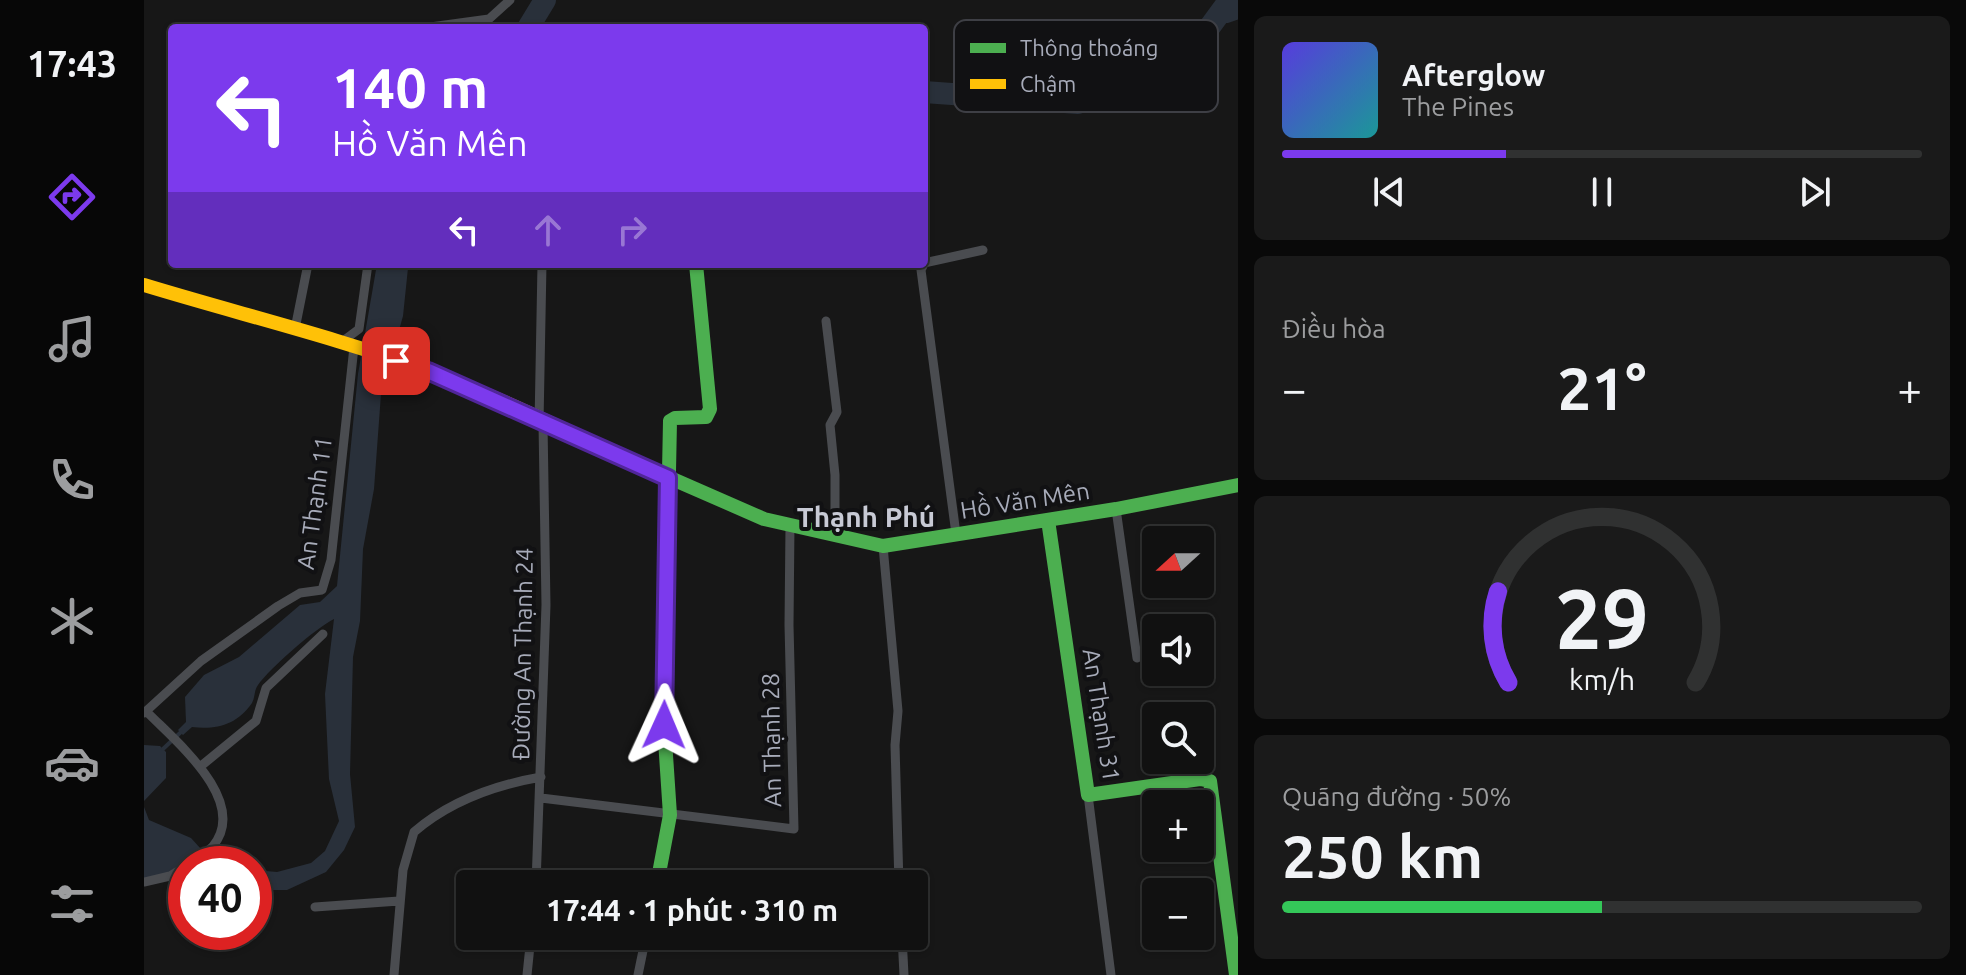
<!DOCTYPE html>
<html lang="vi">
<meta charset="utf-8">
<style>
:root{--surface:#111;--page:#1a1a1a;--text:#f1f3f6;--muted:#9c9d9f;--line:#303131;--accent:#7c3aed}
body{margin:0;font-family:Ubuntu,sans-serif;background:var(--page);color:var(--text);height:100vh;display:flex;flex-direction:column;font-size:30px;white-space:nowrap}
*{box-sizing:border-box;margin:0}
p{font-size:26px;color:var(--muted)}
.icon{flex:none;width:44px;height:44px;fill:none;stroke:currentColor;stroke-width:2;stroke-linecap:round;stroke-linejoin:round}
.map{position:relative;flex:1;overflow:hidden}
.details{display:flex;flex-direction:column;gap:16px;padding:16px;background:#090909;width:728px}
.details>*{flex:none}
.hud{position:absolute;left:24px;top:24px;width:760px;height:244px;border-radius:8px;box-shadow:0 2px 6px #0004,0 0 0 2px var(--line);background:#7c3aed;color:#fff;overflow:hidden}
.needle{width:52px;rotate:249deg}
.tools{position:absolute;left:998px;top:526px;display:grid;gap:16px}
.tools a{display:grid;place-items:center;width:72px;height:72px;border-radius:8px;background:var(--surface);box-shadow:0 2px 6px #0004,0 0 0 2px var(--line);font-size:40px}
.speed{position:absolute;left:24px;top:846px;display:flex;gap:16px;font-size:40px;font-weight:700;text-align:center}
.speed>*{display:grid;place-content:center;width:104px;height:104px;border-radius:50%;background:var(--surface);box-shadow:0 2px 6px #0004,0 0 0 2px var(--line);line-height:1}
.speed .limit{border:12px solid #d22;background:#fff;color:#111}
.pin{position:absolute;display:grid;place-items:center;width:68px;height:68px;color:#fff;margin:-34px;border-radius:16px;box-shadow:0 4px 12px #0006}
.me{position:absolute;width:88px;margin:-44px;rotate:1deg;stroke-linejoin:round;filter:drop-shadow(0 0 6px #0008)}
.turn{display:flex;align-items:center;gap:28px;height:168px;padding:0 32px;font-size:36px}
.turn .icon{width:104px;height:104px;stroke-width:2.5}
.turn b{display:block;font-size:56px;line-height:68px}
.lanes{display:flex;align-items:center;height:76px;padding:0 32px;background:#0003;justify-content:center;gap:40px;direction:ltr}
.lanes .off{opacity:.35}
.big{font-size:60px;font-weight:700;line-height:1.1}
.details .card{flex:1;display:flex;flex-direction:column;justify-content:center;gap:12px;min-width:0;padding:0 28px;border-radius:12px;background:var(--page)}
.details .dial{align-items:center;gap:0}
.dial svg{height:208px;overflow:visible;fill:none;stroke:var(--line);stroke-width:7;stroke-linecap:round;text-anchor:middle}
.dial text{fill:var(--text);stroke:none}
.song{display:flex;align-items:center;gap:24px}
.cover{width:96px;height:96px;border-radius:12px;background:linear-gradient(135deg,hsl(250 70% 55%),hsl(180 70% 35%))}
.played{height:8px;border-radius:4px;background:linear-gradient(90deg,var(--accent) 35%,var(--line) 35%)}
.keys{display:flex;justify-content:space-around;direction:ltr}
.heat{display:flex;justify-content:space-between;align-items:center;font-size:44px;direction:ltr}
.charge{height:12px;border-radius:6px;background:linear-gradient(90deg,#34c759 50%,var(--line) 0)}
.trip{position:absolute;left:312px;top:870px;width:472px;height:80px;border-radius:8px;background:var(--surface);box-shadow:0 2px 6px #0004,0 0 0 2px var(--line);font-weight:700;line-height:80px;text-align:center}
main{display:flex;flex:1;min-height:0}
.tab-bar{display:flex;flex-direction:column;width:144px;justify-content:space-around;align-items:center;background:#070707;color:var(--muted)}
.tab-bar .icon{width:56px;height:56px}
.tab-bar .on{color:var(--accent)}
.tab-bar b{font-size:36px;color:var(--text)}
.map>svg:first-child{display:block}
.water{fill:#29303a}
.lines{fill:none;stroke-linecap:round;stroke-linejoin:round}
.stream{stroke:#29303a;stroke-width:4}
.river{stroke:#29303a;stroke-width:22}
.street{stroke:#4a4c50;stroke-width:9}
.fast{stroke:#4caf50;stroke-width:14}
.slow{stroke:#ffc107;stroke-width:14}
.route-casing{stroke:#51269a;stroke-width:20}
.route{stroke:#7c3aed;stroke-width:14}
.labels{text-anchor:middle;stroke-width:8;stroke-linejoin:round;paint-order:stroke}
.street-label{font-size:24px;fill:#a7abb9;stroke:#111113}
.quarter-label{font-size:28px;font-weight:bold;fill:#c8cad5;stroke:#111113}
.key{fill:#111113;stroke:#3e3f45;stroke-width:2}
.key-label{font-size:22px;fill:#a7abb9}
</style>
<main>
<nav class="tab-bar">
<b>17:43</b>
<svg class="icon on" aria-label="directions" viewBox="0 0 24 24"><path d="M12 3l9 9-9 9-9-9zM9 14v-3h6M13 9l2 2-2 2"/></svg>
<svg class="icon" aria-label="music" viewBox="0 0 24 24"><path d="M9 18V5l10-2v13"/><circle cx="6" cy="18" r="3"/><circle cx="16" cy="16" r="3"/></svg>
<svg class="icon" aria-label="phone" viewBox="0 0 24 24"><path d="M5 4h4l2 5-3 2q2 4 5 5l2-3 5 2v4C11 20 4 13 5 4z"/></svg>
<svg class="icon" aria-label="climate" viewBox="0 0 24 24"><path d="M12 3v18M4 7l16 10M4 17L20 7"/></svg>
<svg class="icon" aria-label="car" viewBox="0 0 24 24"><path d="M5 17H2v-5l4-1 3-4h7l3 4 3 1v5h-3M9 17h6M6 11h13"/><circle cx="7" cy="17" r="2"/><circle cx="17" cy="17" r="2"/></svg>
<svg class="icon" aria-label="filters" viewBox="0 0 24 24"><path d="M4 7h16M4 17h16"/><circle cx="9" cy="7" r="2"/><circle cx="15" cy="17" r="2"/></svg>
</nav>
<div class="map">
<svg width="1094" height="975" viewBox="0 0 1094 975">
<rect width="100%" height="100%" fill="#171717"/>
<path class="water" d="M233 264H264V268L259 316 237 394 230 489 219 549 216 621 209 657 206 774 211 827 200 850 182 872 143 890H110V870L133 872 167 863 181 851 195 821 185 779 181 694 190 619C172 628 126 668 114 685 110 690 111 698 108 703 93 725 72 730 48 727L39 735 34 730 42 722 41 697 60 675 95 657 156 605 176 602 193 586 214 374Z
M0 745 16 746 22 752V778L0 801Z
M0 807 5 820 47 838 57 849 26 873 0 879Z"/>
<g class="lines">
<path class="stream" d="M19 749 37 732"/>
<path class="river" d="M384 28 401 0
M780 92 934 103 1040 62 1084 2 1082 12 1094 8"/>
<path class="street" d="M279 28 345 19 366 0
M780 263 839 250
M780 264 777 270 812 534
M682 321 693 412 686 425 691 475V535
M151 329 164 264
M199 341 215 329 224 264
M395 423 398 264
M972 509 993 658
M739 546 754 711 751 745 755 884
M3 712C30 740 106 801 69 846 63 853 52 858 44 864
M0 713 57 661 134 606 156 593 178 590 187 560 210 347
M57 766 112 721 122 688 179 634
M944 795 967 975
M397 798 650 829 645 625 646 525
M0 882 26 876 42 866
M392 884 402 605 399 424
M171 907 255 901
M758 936 760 975
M250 975 259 870 270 832C306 801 351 785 397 777
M383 975 387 936
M494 975 502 936"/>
<path class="fast" d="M517 474 620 519 739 546 972 509 1094 485
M904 520 944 795 1056 779 1066 781 1092 975
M513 884 526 815 520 725 526 421 531 418 562 417 566 409 552 264"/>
<path class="slow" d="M0 285C95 314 191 337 284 371 363 400 440 440 517 474"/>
</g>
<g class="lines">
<defs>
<path id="route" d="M252 361 284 371 524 478 520 725"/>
</defs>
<use href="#route" class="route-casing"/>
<use href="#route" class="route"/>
</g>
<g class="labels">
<g class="street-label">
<text transform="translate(881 501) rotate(-9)" y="8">Hồ Văn Mên</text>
<text transform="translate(171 503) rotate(-82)" y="8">An Thạnh 11</text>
<text transform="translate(379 654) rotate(-89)" y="8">Đường An Thạnh 24</text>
<text transform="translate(957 715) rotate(81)" y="8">An Thạnh 31</text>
<text transform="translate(628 740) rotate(-91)" y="8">An Thạnh 28</text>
</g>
<g class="quarter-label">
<text x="722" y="527">Thạnh Phú</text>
</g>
</g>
<rect x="810" y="20" width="264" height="92" rx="12" class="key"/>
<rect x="826" y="43" width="36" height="10" fill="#4caf50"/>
<rect x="826" y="79" width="36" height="10" fill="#ffc107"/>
<g class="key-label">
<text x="876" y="56">Thông thoáng</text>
<text x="876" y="92">Chậm</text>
</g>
</svg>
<div class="tools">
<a><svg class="needle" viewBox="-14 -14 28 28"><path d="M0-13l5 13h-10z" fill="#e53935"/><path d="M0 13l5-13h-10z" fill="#9c9d9f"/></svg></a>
<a><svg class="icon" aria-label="sound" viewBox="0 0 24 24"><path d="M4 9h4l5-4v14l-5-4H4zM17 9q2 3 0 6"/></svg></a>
<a><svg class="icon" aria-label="search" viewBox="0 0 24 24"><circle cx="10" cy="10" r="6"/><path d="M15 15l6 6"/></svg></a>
<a>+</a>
<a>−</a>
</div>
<div class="speed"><div class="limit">40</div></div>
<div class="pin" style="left:252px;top:361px;background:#d93025"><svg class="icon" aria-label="arrive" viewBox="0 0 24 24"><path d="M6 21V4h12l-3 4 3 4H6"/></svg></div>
<svg class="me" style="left:520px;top:725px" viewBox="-20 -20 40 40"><path d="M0-17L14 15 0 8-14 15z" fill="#7c3aed" stroke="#fff" stroke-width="4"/></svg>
<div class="trip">17:44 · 1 phút · 310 m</div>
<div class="hud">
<div class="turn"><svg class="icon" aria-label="left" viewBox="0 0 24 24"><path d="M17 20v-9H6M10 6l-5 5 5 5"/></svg><div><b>140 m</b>Hồ Văn Mên</div></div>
<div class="lanes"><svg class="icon" aria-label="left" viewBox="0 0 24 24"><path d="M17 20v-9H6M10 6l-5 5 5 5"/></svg><svg class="icon off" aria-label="ahead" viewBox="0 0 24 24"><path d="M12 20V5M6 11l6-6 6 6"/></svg><svg class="icon off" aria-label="right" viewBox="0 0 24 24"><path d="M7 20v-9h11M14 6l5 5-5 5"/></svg></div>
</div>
</div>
<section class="details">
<div class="card">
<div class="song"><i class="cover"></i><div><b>Afterglow</b><p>The Pines</p></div></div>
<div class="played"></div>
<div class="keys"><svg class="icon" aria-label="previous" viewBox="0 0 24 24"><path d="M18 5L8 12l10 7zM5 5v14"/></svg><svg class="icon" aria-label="pause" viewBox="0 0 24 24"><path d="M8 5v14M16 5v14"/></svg><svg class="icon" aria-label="next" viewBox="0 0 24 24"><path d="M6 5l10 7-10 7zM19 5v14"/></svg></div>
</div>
<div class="card"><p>Điều hòa</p>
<div class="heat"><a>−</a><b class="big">21°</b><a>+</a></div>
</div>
<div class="card dial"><svg viewBox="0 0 100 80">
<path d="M14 69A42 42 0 1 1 86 69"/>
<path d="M14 69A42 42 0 0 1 10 34" stroke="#7c3aed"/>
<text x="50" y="56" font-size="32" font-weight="700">29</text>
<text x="50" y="72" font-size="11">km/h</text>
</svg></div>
<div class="card"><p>Quãng đường · 50%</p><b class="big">250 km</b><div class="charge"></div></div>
</section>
</main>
